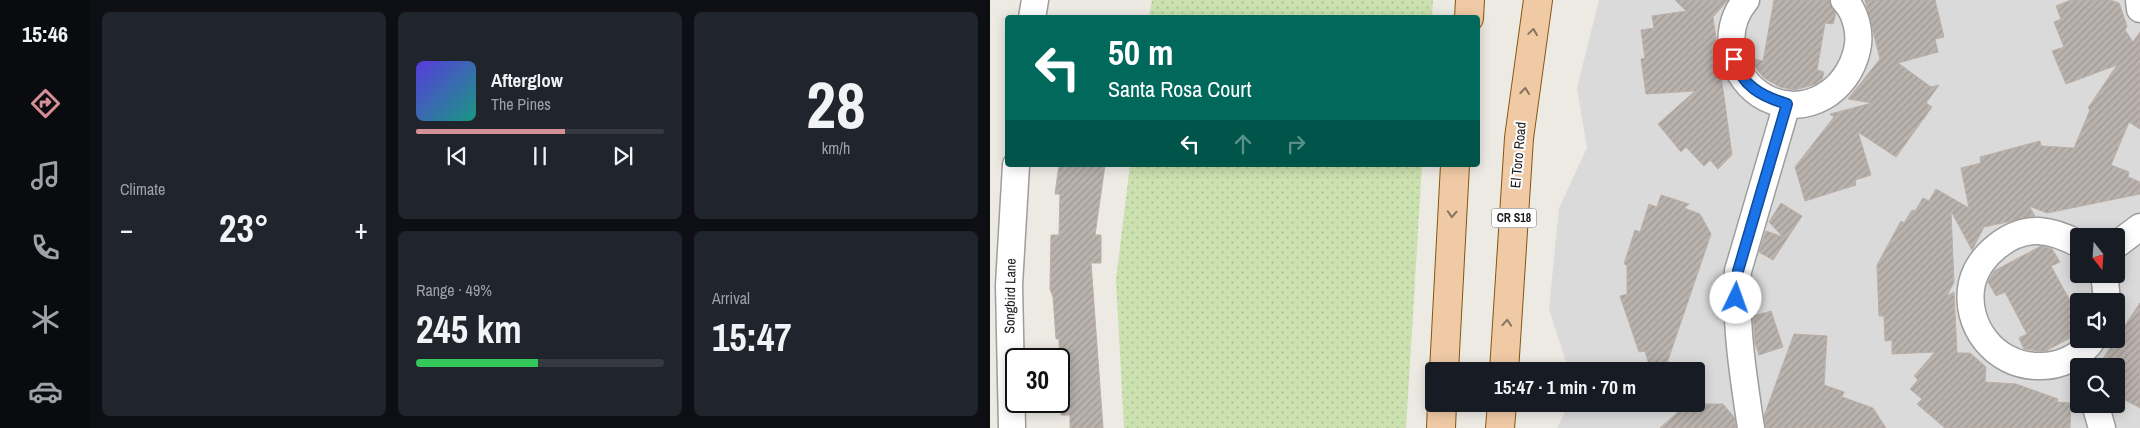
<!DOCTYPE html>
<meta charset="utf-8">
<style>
:root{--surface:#171b24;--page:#20242c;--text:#f1f3f6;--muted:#9ea1a6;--line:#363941;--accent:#d59097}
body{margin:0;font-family:"Archivo Narrow",sans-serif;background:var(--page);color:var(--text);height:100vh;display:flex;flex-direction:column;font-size:19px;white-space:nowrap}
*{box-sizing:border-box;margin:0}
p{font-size:16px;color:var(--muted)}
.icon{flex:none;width:28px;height:28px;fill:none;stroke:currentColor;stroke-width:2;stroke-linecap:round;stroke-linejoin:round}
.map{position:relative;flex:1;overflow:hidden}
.panel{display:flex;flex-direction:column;gap:12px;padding:12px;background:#0d0f14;width:900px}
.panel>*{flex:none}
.guide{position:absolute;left:15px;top:15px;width:475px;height:152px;border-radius:5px;box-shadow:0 2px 12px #0003;background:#00695c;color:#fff;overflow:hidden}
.needle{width:32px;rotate:163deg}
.fabs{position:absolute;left:1080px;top:228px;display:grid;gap:10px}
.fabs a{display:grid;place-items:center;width:55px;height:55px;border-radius:5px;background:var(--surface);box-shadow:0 2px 12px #0003;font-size:25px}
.speed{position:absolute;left:15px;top:348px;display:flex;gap:10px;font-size:25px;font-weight:700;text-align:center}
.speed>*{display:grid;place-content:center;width:65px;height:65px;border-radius:50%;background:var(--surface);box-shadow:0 2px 12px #0003;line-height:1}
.speed .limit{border:2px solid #111;border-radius:8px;background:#fff;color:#111}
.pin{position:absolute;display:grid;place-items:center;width:42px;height:42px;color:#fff;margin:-21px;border-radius:10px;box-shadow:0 2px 8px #0006}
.me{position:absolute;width:55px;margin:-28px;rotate:3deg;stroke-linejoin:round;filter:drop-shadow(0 0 4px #0008)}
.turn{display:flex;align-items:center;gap:18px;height:105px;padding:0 20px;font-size:22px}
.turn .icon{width:65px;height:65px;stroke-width:2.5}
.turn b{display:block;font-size:35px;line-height:42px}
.lanes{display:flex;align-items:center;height:48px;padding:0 20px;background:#0003;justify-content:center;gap:25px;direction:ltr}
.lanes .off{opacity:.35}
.big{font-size:38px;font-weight:700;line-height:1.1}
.panel .card{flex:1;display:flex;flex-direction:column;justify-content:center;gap:8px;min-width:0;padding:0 18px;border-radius:8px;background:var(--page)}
.panel .dial{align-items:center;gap:0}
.dial b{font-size:65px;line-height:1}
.song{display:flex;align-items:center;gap:15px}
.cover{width:60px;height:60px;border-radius:8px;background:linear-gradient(135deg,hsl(250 70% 55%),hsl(170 70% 35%))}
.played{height:5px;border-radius:2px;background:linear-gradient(90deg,var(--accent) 60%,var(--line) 60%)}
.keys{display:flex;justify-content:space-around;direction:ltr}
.heat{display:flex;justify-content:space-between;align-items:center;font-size:28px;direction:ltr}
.charge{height:8px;border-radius:4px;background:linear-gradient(90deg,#34c759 49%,var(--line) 0)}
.panel .tiles{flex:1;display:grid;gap:12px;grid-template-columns:repeat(3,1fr)}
.card:first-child{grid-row:span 2}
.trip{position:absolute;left:435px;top:362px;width:280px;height:50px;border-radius:5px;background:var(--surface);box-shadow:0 2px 12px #0003;font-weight:700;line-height:50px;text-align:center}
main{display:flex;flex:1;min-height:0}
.menu{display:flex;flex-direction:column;width:90px;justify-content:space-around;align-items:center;background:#090b0e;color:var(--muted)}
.menu .icon{width:35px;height:35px}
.menu .active{color:var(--accent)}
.menu b{font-size:22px;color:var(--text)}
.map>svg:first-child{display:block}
.residential{fill:#dadada;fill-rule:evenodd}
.grass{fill:url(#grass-dots)}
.building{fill:url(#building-hatch);stroke:#bcafa8}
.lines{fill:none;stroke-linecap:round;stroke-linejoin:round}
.minor-casing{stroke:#9d9d9d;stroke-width:29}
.primary-casing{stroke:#845611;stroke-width:30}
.minor{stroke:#fff;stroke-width:26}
.primary{stroke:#f0caa5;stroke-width:28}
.oneway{stroke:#867360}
.route-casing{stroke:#114b97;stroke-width:12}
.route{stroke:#1a73e8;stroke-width:9}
.labels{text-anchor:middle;stroke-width:4;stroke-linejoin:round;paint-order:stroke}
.shield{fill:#fff;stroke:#606060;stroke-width:1}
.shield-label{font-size:12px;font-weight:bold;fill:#1c1c1c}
.street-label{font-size:14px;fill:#1c1c1c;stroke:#fff}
</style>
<main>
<nav class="menu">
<b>15:46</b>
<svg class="icon active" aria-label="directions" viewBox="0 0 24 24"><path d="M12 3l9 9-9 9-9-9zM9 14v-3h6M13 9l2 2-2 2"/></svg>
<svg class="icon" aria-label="music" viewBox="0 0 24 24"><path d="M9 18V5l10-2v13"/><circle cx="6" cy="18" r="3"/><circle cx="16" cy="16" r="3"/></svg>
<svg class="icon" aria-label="phone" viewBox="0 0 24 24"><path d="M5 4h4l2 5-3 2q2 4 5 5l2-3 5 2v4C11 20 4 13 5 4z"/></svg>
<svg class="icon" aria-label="climate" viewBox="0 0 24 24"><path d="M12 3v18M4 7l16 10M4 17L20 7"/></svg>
<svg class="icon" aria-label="car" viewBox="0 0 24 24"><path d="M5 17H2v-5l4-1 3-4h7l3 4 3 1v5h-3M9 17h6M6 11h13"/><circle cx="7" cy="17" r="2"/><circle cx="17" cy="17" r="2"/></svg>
</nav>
<section class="panel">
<div class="tiles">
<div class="card"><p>Climate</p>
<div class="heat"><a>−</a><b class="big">23°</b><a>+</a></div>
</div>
<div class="card">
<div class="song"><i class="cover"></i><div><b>Afterglow</b><p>The Pines</p></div></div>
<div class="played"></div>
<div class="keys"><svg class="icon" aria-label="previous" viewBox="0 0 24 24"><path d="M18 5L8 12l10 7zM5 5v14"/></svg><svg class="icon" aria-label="pause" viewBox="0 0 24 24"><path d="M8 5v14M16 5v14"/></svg><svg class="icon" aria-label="next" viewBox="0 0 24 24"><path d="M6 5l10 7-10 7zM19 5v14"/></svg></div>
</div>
<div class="card dial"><b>28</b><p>km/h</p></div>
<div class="card"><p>Range · 49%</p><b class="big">245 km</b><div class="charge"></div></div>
<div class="card"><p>Arrival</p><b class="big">15:47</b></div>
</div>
</section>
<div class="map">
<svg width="1150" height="428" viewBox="0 0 1150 428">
<defs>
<pattern id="grass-dots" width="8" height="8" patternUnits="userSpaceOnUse" patternTransform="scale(1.25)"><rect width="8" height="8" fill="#cbe1af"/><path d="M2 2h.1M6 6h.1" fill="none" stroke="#aec096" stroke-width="1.8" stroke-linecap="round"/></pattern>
<pattern id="building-hatch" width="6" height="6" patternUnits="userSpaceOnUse" patternTransform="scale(1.25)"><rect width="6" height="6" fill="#b9b2ad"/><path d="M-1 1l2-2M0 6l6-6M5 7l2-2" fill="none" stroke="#9e9894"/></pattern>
</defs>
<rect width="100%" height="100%" fill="#ede9e3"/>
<path class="residential" d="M609 0H1150V428H567L579 404H706V371H579L559 309 569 208 597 148 587 88ZM1089 236H1126V274H1089ZM1089 301H1126V339H1089ZM1089 366H1126V404H1089Z"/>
<path class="grass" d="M162 0H443L442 17H159Z
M140 165H432L416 428H134L126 280Z"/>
<path class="building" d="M685 0H738L723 17 742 155 728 169 720 160 714 166 696 147 691 152 668 124 705 91 656 94 651 59 655 58 651 30 664 28 662 16 696 11Z
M784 0H839L846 13 843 24 835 23 827 70 834 72 832 79 826 84 805 90 790 87 774 78 763 64 764 59 773 61Z
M875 0H945L954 37 945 39 948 52 908 63 941 87 949 85 936 103 942 107 906 157 868 132 881 175 865 180 866 185 815 201 805 167 844 117 840 114 882 103 858 99 890 59Z
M1081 0H1120L1129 3 1137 26 1135 30 1143 42 1150 32V129L1139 122 1121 165 1139 172 1138 177 1150 182V194L1057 213 1039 206 1045 216 994 227 982 250 961 211 964 282 957 296 964 292 967 353H980L996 367 995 382 1026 384 1068 399 1067 402 1081 403 1080 428H955L927 404 932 399 920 389 928 380 924 376 945 352 902 354V340L895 341 894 316H889L887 265 911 221 914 223 922 210 925 211 933 198 939 201 946 189 979 208 971 168 991 163 990 157 1050 141 1051 146 1084 148 1100 110 1098 108 1127 65 1076 84 1062 51 1074 47 1064 22 1071 19 1066 6Z
M69 165H115L105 235H111V263H101L113 428H80V415H71L69 339H66L63 297 60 289 61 235H69L70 194H65Z
M671 195 699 204 694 208 710 214 721 234 676 366 661 371 655 351 649 352 630 296 637 294V265L634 264 645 230 650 232 659 204 667 207Z
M791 203 812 216 783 260 769 252 776 231 793 237 779 222Z
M1051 246 1062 249 1070 262 1061 266 1089 317V333L1056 351H1049L1034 349 1029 338 1037 334 1015 292 1006 296 998 282 1004 271Z
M1150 303V408L1126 395V366H1108Z
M781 311 793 347 769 355 765 343 763 316Z
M804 334 837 336 834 385 854 392 852 397 883 408 896 428H776L774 416Z
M697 404H733L744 417 746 428H670Z"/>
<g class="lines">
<defs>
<path id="minor" d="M756 0C730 31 740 79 776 98 816 118 858 91 867 50 871 34 866 12 854 0
M1149 0 1150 9
M42 18 45 0
M1089 244C1076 237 1064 232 1049 231 1020 230 989 255 982 283 973 325 1005 366 1048 366 1069 367 1091 357 1103 339
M1126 245 1150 227
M1112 274 1115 281 1117 301
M1105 404 1112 428
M22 428 19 285 26 165
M761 428C753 375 745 324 748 271L797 104"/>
<path id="primary" d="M479 18 480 0
M454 371 465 165
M514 371 529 138 548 0
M451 428 452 404
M510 428 512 404"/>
</defs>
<use href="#minor" class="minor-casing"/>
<use href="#primary" class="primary-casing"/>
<use href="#minor" class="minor"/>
<use href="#primary" class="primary"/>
</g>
<defs><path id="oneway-chevron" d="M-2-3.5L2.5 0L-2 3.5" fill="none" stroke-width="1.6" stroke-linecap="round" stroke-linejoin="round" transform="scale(1.25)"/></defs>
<g class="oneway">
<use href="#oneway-chevron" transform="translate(543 32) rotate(-82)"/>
<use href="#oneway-chevron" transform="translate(535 91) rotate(-83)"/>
<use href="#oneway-chevron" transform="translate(462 214) rotate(93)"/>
<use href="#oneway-chevron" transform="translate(517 323) rotate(-86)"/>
</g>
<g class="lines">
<defs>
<path id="route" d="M744 59C752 86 771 96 797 104L748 271 746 298"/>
</defs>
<use href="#route" class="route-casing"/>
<use href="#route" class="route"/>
</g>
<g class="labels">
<rect class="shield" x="501.5" y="208.5" width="45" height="19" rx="4"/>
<g class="shield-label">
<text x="524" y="222">CR S18</text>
</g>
<g class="street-label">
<text transform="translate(528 155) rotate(-85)" y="5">El Toro Road</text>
<text transform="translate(20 296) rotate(-89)" y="5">Songbird Lane</text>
</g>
</g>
</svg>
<div class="fabs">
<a><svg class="needle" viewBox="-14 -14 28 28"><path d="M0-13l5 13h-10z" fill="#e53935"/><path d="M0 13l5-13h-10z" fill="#9ea1a6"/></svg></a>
<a><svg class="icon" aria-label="sound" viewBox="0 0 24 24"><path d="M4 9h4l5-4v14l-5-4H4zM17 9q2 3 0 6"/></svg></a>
<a><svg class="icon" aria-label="search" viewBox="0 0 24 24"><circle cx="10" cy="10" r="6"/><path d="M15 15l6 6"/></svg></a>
</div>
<div class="speed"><div class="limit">30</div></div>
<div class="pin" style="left:744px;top:59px;background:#d93025"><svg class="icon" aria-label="arrive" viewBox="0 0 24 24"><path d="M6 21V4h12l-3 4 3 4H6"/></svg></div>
<svg class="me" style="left:746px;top:298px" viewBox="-20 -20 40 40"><circle r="19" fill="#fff"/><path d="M0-13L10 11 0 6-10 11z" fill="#1a73e8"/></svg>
<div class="trip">15:47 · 1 min · 70 m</div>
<div class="guide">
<div class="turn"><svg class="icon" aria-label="left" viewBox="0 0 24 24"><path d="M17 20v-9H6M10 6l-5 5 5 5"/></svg><div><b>50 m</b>Santa Rosa Court</div></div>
<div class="lanes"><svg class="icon" aria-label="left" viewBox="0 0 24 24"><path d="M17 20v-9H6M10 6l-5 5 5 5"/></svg><svg class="icon off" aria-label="ahead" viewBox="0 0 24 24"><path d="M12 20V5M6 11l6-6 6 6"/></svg><svg class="icon off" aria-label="right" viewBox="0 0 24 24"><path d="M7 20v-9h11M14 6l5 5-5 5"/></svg></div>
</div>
</div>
</main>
